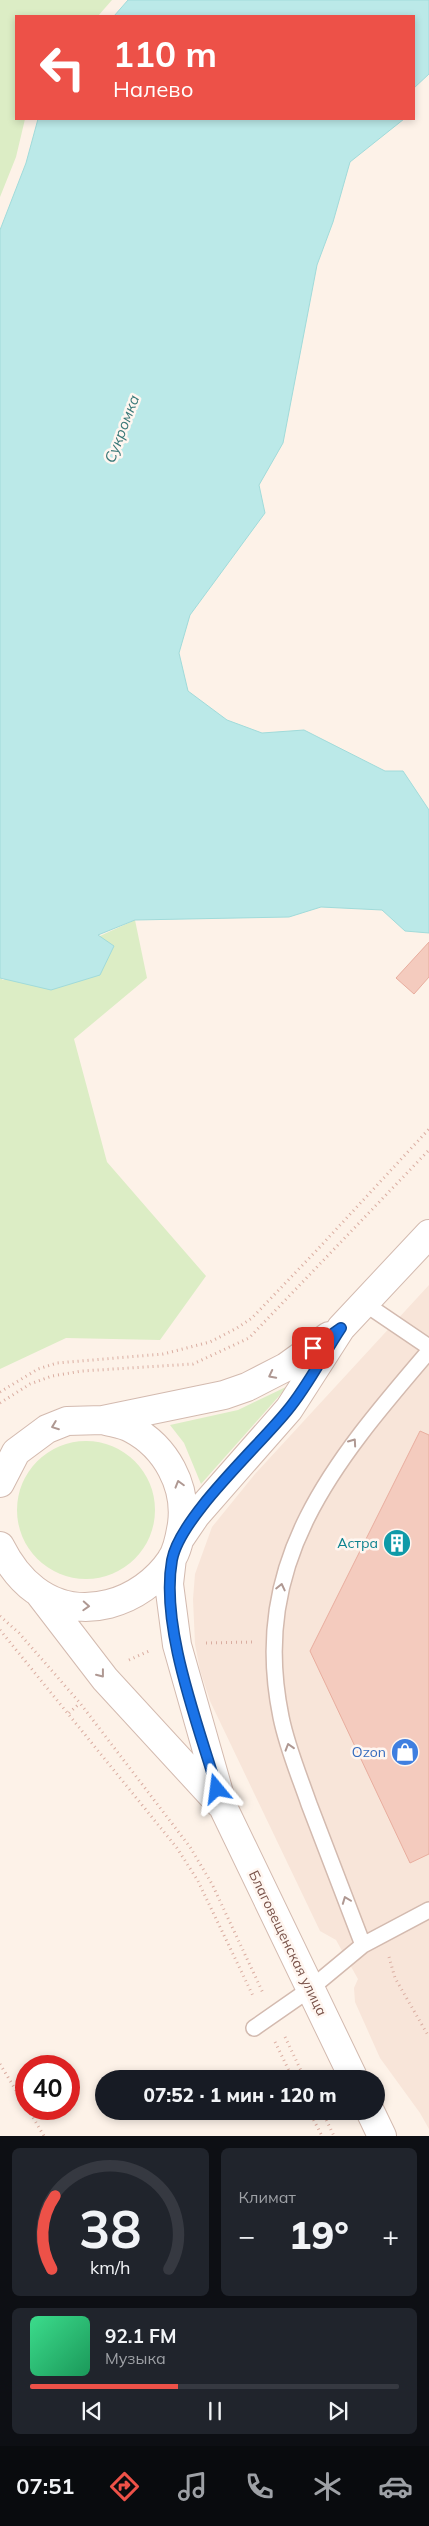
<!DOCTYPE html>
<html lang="ru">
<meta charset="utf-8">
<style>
:root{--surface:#171b24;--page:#20242c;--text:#f1f3f6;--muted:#9ea1a6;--line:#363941;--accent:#ed5148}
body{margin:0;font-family:Mulish,sans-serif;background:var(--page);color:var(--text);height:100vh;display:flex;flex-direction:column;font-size:19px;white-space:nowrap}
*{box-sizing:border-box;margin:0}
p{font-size:16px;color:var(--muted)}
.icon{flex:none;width:28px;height:28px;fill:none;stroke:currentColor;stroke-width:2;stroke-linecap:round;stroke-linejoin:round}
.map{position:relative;height:2136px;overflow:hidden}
.drawer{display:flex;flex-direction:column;gap:12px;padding:12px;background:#0d0f14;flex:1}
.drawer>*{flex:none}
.top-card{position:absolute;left:15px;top:15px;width:400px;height:105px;border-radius:0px;box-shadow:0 2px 8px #0003;background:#ed5148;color:#fff;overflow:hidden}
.speed{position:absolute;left:15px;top:2055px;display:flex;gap:10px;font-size:25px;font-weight:700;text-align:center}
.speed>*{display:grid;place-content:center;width:65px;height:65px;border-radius:50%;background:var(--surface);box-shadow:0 2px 8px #0003;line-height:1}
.speed .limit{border:8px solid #d22;background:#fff;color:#111}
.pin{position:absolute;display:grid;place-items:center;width:42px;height:42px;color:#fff;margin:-21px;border-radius:10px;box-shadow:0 2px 8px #0006}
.me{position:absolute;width:55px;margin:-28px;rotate:344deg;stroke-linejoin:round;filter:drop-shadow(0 0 4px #0008)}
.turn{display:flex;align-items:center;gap:18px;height:105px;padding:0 15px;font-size:22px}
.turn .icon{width:65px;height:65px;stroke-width:2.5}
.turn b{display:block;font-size:35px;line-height:42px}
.big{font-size:38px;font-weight:800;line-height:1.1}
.drawer .tile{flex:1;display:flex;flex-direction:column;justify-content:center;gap:8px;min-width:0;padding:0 18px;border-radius:8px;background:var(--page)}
.drawer .dial{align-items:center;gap:0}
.dial svg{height:130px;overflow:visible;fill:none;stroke:var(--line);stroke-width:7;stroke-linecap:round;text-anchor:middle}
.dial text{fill:var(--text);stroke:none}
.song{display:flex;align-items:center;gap:15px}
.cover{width:60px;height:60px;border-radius:8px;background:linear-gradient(135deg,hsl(150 70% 55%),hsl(150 70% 35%))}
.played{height:5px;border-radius:2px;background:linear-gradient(90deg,var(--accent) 40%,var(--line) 40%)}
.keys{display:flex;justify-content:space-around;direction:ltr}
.heat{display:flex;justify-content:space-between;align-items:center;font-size:28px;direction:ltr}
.drawer .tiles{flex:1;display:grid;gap:12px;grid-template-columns:1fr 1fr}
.tile:last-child{grid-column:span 2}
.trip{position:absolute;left:95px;top:2070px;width:290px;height:50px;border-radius:25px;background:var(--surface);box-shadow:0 2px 8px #0003;font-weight:800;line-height:50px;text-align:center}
.tab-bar{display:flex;height:80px;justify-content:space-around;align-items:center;background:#090b0e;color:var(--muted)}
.tab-bar .icon{width:35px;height:35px}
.tab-bar .active{color:var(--accent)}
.tab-bar b{font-size:22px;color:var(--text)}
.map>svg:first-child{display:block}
.residential{fill:#f8e5d9}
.green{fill:#dcedc5}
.water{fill:#bbe9e8;stroke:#a1dbda}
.building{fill:#f4cbbe;stroke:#e8ad9e}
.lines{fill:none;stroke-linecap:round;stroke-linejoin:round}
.service-casing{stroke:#d3baaf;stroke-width:18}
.tertiary-casing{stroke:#d3baaf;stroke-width:30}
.path{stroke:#daada1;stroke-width:3;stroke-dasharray:1 4;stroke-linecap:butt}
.service{stroke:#fff;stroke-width:15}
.tertiary{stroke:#fff;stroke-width:28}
.oneway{stroke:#af9892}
.route-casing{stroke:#114b97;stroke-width:12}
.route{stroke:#1a73e8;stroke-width:9}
.labels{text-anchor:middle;stroke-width:5;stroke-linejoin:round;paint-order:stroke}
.culture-label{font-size:14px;fill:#0d838f;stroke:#fff6f0;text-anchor:end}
.shop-label{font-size:14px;fill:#366cbe;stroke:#fff6f0;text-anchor:end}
.street-label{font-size:14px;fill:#7a534a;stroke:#fff6f0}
.water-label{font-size:15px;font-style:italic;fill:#3a7878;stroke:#fff6f0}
</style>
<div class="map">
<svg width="429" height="2136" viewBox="0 0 429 2136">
<rect width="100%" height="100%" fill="#fdf2e8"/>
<path class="residential" d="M429 1285V2129L420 2113 380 2058 355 2002 354 1988 358 1979 336 1940 320 1931 210 1701 200 1670 195 1644 193 1599 195 1574 212 1527 255 1474Z"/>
<path class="green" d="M0 0H112L98 16H16V119H25L16 157 0 197Z
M135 920 147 978 74 1039 107 1162 206 1276 160 1340 66 1338 0 1369V978L3 980Z
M288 1386 201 1484 184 1443 170 1425 238 1410Z
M17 1510a69 69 0 1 1 138 0a69 69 0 1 1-138 0Z"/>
<path class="water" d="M128 0H429V74L414 88V16H114Z
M38 119H404L350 162 333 222 317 265 283 443 259 485 265 513 190 615 179 653 188 691 227 720 262 733 304 730 385 771H403L429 810V933L405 931 382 910 321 907 289 917 135 920 98 935 114 946 100 975 51 990 0 978V230L26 163Z"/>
<path class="building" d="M429 942V977L414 994 396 978Z
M420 1431 429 1435V1854L410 1863 310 1651Z"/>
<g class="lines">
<defs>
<path id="service" d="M364 1303 429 1347
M363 1945C345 1898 327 1851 309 1804 299 1775 287 1747 281 1717 249 1561 334 1462 429 1351
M254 2028 310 1989 363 1945 429 1910"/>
<path id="tertiary" d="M0 1483 16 1452 47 1429 67 1421 103 1420 224 1395 247 1387 286 1367 329 1336
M179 1540 196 1515 289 1409 341 1328 429 1234
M0 1546C8 1562 20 1579 35 1590 80 1624 142 1603 171 1560 178 1550 180 1536 182 1524 187 1486 166 1447 132 1429 124 1424 112 1423 103 1420
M172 1558 169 1584 177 1645 223 1807 354 2079
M39 1593 105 1679 219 1803
M370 2111 382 2136"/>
</defs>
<use href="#service" class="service-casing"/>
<use href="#tertiary" class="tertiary-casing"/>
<path class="path" d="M0 1392 38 1369 57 1363 163 1354 210 1342 237 1328 252 1318 317 1250 429 1129
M0 1403 30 1384 52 1376 82 1371 193 1364 249 1338 429 1150
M0 1616 19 1633 80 1703 190 1847 212 1884 263 1993
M0 1630 177 1848 198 1881 254 1998
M206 1643 253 1642
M129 1660 149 1651
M69 1713 80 1703
M389 1957 395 1978 429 2037
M285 2037 305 2079
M275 2042 293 2079
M0 2064 26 2107
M28 2109 44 2136
M309 2111 322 2136
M322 2111 334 2136"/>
<use href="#service" class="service"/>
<use href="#tertiary" class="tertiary"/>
</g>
<defs><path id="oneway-chevron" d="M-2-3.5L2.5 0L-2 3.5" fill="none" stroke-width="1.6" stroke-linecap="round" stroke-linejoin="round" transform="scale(1.25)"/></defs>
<g class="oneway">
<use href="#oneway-chevron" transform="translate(272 1375) rotate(153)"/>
<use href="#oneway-chevron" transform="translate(55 1426) rotate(159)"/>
<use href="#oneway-chevron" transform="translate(353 1442) rotate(-55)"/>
<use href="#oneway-chevron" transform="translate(179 1484) rotate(-106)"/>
<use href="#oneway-chevron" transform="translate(281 1587) rotate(-77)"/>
<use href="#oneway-chevron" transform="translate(86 1606) rotate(3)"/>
<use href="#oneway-chevron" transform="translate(101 1674) rotate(52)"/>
<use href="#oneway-chevron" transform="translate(289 1747) rotate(-107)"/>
<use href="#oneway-chevron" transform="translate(346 1900) rotate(-111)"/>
</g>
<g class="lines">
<defs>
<path id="route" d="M217 1789C198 1724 160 1627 172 1560 180 1517 258 1447 287 1411 308 1386 323 1355 341 1328L313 1348"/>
</defs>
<use href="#route" class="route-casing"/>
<use href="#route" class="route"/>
</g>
<defs>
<symbol id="building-disc" viewBox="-11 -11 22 22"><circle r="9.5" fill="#0f9aa8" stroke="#fff6f0"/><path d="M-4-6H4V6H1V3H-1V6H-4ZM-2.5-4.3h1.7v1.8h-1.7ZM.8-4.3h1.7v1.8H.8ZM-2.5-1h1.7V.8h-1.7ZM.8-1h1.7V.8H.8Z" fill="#fff"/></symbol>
<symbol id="shop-disc" viewBox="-11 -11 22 22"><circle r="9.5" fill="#3f7fe0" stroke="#fff6f0"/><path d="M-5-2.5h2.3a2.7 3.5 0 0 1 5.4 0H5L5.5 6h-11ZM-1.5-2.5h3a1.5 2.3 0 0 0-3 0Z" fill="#fff"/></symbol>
</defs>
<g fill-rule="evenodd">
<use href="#building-disc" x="381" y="1527" width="32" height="32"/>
<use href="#shop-disc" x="389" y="1736" width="32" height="32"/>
</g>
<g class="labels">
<g class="culture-label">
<text x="378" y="1548">Астра</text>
</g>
<g class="shop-label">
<text x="386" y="1757">Ozon</text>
</g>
<g class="street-label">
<text transform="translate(288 1943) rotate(64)" y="5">Благовещенская улица</text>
</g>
<g class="water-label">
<text transform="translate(122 429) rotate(-69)" y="5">Сукромка</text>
</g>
</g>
</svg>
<div class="speed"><div class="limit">40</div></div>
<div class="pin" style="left:313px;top:1348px;background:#d93025"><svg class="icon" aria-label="arrive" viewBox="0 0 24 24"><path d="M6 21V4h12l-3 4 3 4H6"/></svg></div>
<svg class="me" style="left:217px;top:1789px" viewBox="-20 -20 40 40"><path d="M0-17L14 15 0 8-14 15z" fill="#1a73e8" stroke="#fff" stroke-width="4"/></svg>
<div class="trip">07:52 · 1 мин · 120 m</div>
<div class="top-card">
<div class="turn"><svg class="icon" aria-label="left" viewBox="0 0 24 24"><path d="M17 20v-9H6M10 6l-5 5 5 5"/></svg><div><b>110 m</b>Налево</div></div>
</div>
</div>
<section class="drawer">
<div class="tiles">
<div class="tile dial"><svg viewBox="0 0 100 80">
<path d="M14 69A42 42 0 1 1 86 69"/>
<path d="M14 69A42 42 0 0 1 16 24" stroke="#ed5148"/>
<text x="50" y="56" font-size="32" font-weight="700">38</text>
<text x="50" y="72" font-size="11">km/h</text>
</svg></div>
<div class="tile"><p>Климат</p>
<div class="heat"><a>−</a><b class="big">19°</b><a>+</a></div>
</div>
<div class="tile">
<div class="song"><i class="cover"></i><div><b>92.1 FM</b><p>Музыка</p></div></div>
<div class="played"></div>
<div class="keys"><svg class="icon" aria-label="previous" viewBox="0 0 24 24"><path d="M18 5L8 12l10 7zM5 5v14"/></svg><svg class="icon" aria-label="pause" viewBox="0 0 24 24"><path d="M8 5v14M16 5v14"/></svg><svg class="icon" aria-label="next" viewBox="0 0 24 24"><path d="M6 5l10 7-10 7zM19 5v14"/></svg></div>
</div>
</div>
</section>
<nav class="tab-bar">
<b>07:51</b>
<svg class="icon active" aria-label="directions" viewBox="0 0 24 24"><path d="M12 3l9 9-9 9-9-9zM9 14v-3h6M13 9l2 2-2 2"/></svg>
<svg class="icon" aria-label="music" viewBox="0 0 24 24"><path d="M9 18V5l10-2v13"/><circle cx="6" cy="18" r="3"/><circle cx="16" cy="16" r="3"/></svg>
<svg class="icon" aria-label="phone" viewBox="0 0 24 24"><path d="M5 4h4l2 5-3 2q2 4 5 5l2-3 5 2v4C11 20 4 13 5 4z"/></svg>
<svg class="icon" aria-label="climate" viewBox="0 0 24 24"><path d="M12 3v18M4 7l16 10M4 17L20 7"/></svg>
<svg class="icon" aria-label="car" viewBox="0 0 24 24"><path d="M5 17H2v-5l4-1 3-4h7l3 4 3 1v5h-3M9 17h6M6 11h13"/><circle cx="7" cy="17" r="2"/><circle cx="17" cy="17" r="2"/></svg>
</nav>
